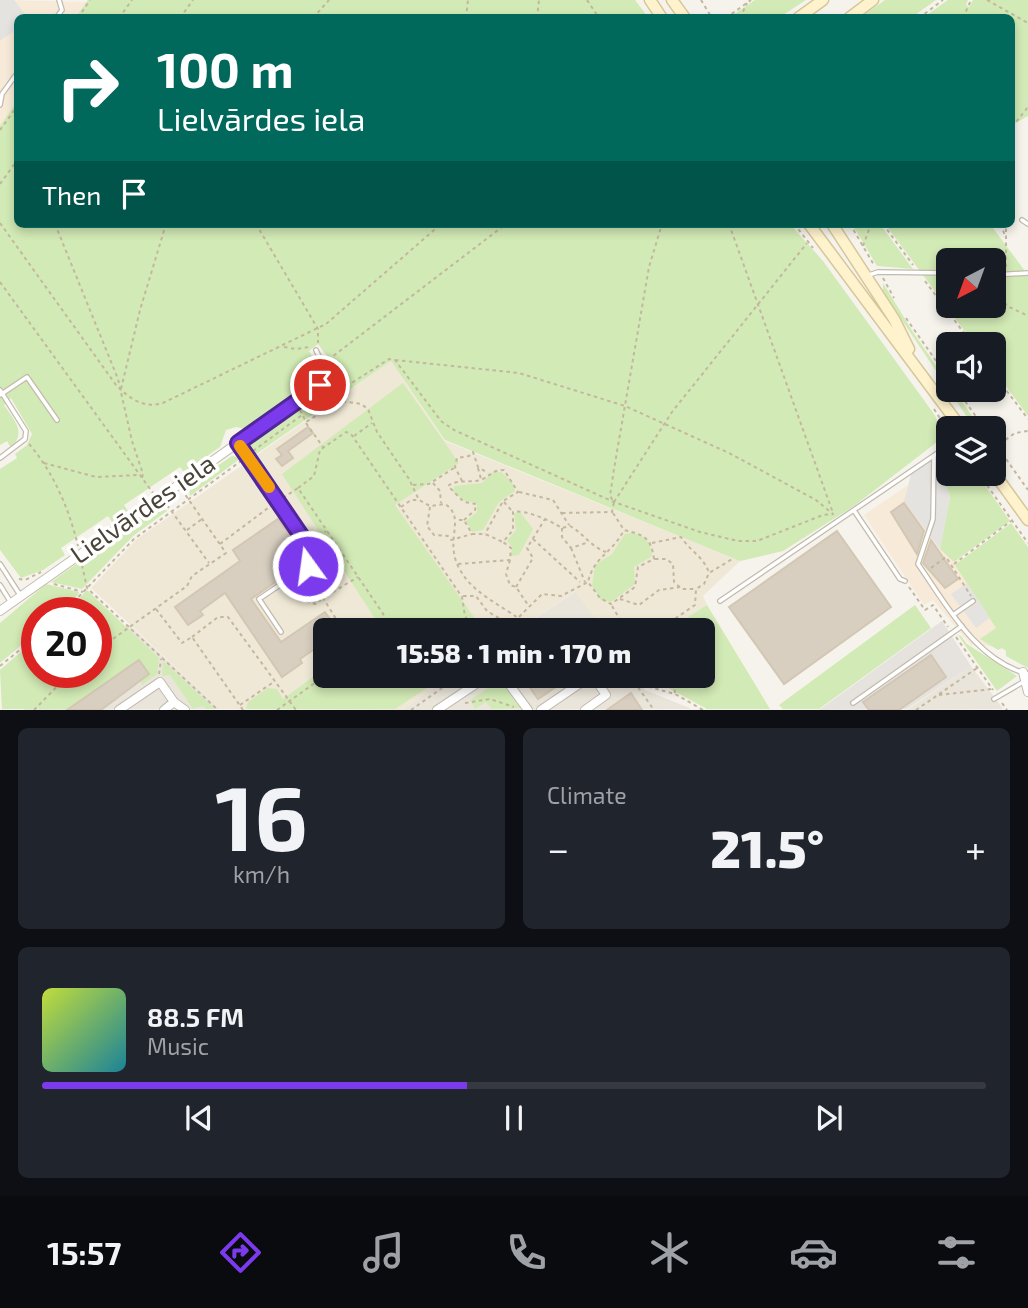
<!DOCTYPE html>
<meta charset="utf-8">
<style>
:root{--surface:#171b24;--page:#20242c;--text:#f1f3f6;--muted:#9ea1a6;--line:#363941;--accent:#7c3aed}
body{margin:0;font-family:"Exo 2",sans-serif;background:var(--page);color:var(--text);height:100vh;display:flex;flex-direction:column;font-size:26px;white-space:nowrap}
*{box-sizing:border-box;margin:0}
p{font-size:23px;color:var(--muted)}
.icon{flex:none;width:38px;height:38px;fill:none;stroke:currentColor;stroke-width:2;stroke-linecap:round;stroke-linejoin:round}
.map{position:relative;height:710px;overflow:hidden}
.panel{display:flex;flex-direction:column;gap:18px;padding:18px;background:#0d0f14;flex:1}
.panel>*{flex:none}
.top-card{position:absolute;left:14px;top:14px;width:1001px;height:214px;border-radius:10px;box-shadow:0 4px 10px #0003;background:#00695c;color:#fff;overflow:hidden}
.needle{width:46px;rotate:221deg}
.fabs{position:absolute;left:936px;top:248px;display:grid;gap:14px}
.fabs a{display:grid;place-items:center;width:70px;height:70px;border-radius:10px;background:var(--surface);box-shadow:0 4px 10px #0003;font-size:35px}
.speed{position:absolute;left:21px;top:597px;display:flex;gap:14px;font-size:35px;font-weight:700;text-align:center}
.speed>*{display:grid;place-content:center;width:91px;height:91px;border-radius:50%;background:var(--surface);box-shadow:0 4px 10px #0003;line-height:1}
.speed .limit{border:10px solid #d22;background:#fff;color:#111}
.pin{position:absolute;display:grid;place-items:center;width:60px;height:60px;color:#fff;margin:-30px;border:4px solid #fff;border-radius:50%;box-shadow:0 2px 7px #0007}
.me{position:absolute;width:77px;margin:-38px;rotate:346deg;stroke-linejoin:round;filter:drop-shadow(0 0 5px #0008)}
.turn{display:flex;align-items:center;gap:24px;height:147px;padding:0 28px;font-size:32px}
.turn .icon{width:91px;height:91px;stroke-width:2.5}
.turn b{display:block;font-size:49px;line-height:60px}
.then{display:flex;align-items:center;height:66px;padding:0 28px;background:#0003;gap:14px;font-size:26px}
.big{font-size:52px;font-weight:800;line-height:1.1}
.panel .widget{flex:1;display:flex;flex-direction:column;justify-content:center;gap:10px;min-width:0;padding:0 24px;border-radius:10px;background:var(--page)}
.panel .dial{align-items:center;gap:0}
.dial b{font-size:91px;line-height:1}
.song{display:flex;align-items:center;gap:21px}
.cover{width:84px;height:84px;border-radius:10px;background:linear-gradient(135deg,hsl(70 70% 55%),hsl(190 70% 35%))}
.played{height:7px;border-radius:4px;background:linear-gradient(90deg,var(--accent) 45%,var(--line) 45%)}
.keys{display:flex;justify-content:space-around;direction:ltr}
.heat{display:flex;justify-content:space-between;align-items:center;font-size:38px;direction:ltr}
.panel .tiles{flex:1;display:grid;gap:18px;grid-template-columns:1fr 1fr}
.widget:last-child{grid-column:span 2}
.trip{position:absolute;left:313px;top:618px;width:402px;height:70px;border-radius:10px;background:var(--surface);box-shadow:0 4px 10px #0003;font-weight:800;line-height:70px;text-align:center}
.menu{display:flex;height:112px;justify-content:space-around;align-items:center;background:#090b0e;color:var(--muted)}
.menu .icon{width:49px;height:49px}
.menu .current{color:var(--accent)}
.menu b{font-size:32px;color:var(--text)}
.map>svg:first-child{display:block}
.residential{fill:#eae5da}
.commercial{fill:#f7ead8}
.industrial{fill:#e6e2dd}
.education{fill:#efe8d6}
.green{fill:#d2eab5;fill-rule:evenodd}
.parking{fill:#e5e3e0}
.building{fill:#d8cfc1;stroke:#d3c7b4;stroke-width:2}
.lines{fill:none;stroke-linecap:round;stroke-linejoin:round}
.lane-casing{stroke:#c2bbae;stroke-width:6}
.street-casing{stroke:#c2bbae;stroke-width:10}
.secondary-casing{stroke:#d6c79b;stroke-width:13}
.path{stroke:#c4b79f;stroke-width:2;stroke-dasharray:3.5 3.5;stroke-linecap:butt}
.lane{stroke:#fff;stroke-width:3.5}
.street{stroke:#fff;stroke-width:8}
.secondary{stroke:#fff3cd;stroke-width:10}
.route-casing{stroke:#51269a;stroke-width:18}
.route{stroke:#7c3aed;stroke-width:12}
.slow{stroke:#f59e0b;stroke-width:12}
.labels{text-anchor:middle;stroke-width:7;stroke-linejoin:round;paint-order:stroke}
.street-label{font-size:26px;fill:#4b4439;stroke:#fff}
</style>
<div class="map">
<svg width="1028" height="710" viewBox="0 0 1028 710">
<rect width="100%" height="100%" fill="#f6f3ec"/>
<path class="residential" d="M576 591 604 630H518Z
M128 624 220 709 23 710 96 672V649Z
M971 666 1003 709 907 710Z
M450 676H636L645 690 692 709 402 710Z"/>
<path class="commercial" d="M0 0 87 2 76 17 18 18 17 101 0 126Z
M937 465 954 552 1017 649 971 645 933 600 924 605 864 515Z"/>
<path class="industrial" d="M942 621 971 666 907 709 819 710Z"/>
<path class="education" d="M391 361 445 441 740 561 703 596 707 605 667 630H604L575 591 518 630H326V676H450L402 710 220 709 91 588 137 539Z"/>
<path class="green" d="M88 0H635L648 17H76Z
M755 0H806L780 17H730Z
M885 0H936L912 17H861Z
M948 0H968L966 5 969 7 973 0H1028V116L1012 125V18L924 17Z
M17 101 18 224H790L823 261 934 414C940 424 942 431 937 442L854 506 783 551 740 561 445 440 391 361 249 459 250 443 333 384 335 367 318 344 309 351 317 365 315 380 245 429 236 427 226 430 220 447 184 472 180 467 127 503 124 505 128 511 112 522 108 516 61 548 65 555 43 570 21 578 0 550V469L17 458 15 454 27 445 32 434 11 398 4 405C14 420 27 432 11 448L7 441 0 445V126Z
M852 224H880L913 269 877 266Z
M885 224H990L1028 275V416L994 370V345H975ZM948 261H994V306H948Z
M883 283 913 332 948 383V390H954L981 429H975L883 292Z
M403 383 459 463 395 505 483 630H378L381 628 282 474Z
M948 455V474H977L1010 521 954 562 940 549 950 497 939 469 940 462Z
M232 456 241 458 190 496 188 486Z
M493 472H501L512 482 515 491 499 502 483 530 472 532 466 521 477 512V503L465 501 453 492 454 486 482 483Z
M158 506 167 511 133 536 82 589 51 582Z
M520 512 533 529 519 555 511 556 512 547 507 541 516 530 514 513Z
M1011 523 1028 547V668L1006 656V651L1002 648 998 650 980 639 996 628 955 565Z
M632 533C646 536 650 541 652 556L634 567 635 584 611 602 601 600 592 586 595 565 612 554 625 534Z
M46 584 79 592 78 595 59 612H37V632L0 663V623Z
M87 590 159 658 157 674 142 685 141 682 149 674 139 660 67 709H2L0 670 37 638V672H96V612H66Z
M707 605 770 709H707L646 676H704V630H667Z
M915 605 931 628 819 709H783L779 705Z
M958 635 961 636 967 644 1017 676 997 691Z
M163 661 215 709H206L203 706 193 709 170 675 162 676Z
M325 668 326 676H445L395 709H246L248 702 268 688 277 689 283 699Z
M493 685 505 687 520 708 492 709 486 702 475 709 470 700Z"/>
<path class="parking" d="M0 0H14L27 17 18 18 17 29 0 41Z
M934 456 950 497 940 549 904 501 912 471Z
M967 583 990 618 976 628 951 594Z"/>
<path class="building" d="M308 427 313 433 288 451 293 458 282 466 276 459 282 455 277 449Z
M904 503 924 531 917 554 891 512Z
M278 519 305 557 304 562 251 599 281 642 325 612 338 630H326V641L300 659 302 663 282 677 225 593 200 611 203 615 188 625 175 607 240 561 233 550Z
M837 531 891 607 784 684 729 607Z
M931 540 958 579 945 588 923 563Z
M931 655 946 677 899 710H869L863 702Z
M139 660 149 674 101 710H67Z
M522 676H572L538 699Z
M631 693 642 710H607Z"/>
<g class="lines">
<defs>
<path id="lane" d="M56 18 62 10 59 0
M0 105 2 94 18 72
M1022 220 1028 224
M869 275 878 272 948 273
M994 275 1028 273
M316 350 327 374 322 383
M0 390 26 431 25 439 0 458
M0 395 27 377 57 420
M239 444 311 550 308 566 259 599 281 632
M934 456 933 519 918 564C946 604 976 661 1028 674
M855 512 900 579 905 581
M0 564 20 595
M0 585 10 601
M720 601 948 446
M953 615 973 601
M994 699 1023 682
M853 703 962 626"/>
<path id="street" d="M0 611 320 385
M1023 672 1028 692
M503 676 528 710
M174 702 185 710
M119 710 160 682 174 702 164 710
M437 710 488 676
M541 710 591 676
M585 710 606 695 593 676"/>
<path id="secondary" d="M650 0 662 18
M672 0 685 18
M798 18 823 0
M849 18 873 0
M809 224 962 429
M832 224 894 319 909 349
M994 473 1028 520"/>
</defs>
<use href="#lane" class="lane-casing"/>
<use href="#street" class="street-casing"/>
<use href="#secondary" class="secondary-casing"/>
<path class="path" d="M587 0 599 18
M701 0 712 18
M987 0 1028 23
M78 18 90 0
M119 18 132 0
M180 18 193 0
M313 18 329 0
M466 18 468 0
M537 18 539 0
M726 18 751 0
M740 18 747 3
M919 18 943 0
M963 18 971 0
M1012 127 1028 107
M0 130 18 105
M0 184 18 159
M0 223 116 385C129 398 143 409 163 403L326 324 441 224
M55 224 118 379 132 441 143 474 142 478
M256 224 318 329V343
M729 224 833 513
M794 224 813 248
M850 224 874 265
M883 224 913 265
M1001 224 1005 236
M863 246 871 224
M1006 267V224
M883 278 894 298
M925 281 973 345
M0 282 153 493
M994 293 1009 307 1028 316
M1002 300 1004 280
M906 318 948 378
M284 347 296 349 309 347
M328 360 506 224
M395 360 519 373 625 406 729 453 816 500 833 514
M994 374 1028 419
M121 389 140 310 166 224
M957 390 985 429
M321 395H333L389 359 395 360 441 421 454 430 614 502 700 532 738 541H757L823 515 834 514
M934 409 945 426 941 441
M300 410 306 422 340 401 361 404 368 409 377 432 409 479 419 500 430 506 445 504C468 519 441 542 462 573 474 593 500 605 518 618L507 630
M306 423 323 447
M354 436 372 423
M994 442 1028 490
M29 444C54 473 69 509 78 546
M994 448 1015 433 1028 431
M253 451 302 415
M44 463 96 477 138 475
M478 468 481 479
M979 474 1028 543
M462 481 455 467 457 458 469 456 473 452 478 467 488 473
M433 483 440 491 441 503
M413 485 429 484 454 468
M298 488 314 476 320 450 346 432 351 434 462 597 465 616 474 630 483 625 492 630
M519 492 553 500 569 525
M283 498 298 488 392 627 388 630
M504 502 512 511
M614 502 672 412 807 243
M167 505 209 563
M401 507 411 500H418
M430 507 427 526 434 535 448 536 451 540 472 534
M562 513 612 512 614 502 610 496 614 469 649 267 662 224
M613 513 624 530C644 535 651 537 654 559L638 567 635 587 611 604 600 598 588 582C594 556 612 554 624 530
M459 520H464L472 534H485L503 542
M464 520 475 510 476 504 464 502 448 486C458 478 472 484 483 479 492 474 493 470 504 470L518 492 503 501 485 534
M562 528V537L571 548 586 543
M187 530 202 519
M533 539 580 582
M313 540 326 531
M652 543 681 537C690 551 704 557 709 573L734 558
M220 544 272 505
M571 548 585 582
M655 559H666L673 564 674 582 682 589H695
M510 560 506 574 510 585 516 587 528 605
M458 564 510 560 511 548 503 542 513 530V512C525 509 551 521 562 528L570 526C584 534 590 546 606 552
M954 564 1011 521
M82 565 87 588 218 710
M931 568 946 557 971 596
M19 579 25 580 41 572
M54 584 83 592
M293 586 301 599 315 604 323 598
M516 587 533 558 527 548 545 519
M909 587 925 610 933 605 948 627
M463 596H476L487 611 502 620 496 630
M620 599 639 605 659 590 680 587
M612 606 623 625
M156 609 182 643 192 637 243 710
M64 612 134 539 241 461
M519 617 542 594 561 596 588 582
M343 630 323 598 358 577
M578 630 593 620 599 630
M622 630 623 626 649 630
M650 630 666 625 695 605 696 589 704 584 709 573
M192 637 218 617H228L296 710
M956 637 993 690
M96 651 187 586 192 576 226 553 184 493
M0 666 37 636
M159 674 161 659
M630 676 654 710
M672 676 675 693
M635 683 675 694 703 710
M939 695 992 689
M465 703 490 699 514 707
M1002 703 1007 710
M240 705 275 681
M34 710 71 672
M277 710 326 675
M411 710 459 676
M916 710 977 668"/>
<use href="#lane" class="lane"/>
<use href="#street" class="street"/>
<use href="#secondary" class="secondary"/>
</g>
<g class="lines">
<defs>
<path id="route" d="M308 566 311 550 238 443 320 385"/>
</defs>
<use href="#route" class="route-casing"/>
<use href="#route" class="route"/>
<path class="slow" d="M240 446 269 487"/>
</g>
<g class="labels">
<g class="street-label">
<text transform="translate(143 509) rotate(-35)" y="9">Lielvārdes iela</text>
</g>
</g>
</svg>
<div class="fabs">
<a><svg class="needle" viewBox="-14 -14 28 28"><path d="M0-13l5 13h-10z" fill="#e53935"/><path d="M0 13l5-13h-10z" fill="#9ea1a6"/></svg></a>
<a><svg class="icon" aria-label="sound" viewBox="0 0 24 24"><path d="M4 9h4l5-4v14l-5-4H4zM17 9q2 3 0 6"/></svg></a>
<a><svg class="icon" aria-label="layers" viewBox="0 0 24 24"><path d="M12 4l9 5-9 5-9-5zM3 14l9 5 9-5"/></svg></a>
</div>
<div class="speed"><div class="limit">20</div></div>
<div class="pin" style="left:320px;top:385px;background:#d93025"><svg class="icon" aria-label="arrive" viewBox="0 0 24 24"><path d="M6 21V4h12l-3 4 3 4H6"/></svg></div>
<svg class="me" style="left:308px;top:566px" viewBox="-20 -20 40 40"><circle r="17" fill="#7c3aed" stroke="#fff" stroke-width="3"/><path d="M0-11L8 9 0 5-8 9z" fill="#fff"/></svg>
<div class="trip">15:58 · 1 min · 170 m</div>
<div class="top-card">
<div class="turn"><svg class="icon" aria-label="right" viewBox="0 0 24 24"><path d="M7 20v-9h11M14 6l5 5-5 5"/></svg><div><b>100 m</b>Lielvārdes iela</div></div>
<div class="then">Then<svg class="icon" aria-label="arrive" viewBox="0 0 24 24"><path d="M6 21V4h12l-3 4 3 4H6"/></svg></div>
</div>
</div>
<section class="panel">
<div class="tiles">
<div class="widget dial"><b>16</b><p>km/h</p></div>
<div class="widget"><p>Climate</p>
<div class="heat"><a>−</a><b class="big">21.5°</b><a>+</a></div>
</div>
<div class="widget">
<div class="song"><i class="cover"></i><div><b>88.5 FM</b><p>Music</p></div></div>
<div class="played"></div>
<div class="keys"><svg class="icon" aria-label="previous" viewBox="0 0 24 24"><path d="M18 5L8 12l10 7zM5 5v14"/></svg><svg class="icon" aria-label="pause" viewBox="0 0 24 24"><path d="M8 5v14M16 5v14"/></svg><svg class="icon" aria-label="next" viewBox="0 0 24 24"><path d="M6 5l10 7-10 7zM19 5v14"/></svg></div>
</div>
</div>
</section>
<nav class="menu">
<b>15:57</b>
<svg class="icon current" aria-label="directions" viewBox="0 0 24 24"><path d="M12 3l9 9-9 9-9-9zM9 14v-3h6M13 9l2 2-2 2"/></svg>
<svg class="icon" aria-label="music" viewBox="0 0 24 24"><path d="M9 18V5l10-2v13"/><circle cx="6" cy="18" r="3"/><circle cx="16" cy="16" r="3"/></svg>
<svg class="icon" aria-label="phone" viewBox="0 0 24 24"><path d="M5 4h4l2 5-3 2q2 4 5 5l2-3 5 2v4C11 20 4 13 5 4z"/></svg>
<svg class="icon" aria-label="climate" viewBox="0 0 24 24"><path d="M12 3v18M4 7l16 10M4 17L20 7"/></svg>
<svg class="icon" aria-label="car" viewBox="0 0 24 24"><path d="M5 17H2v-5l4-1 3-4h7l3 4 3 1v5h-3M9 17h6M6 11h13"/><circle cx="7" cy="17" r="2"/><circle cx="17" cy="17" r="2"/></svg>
<svg class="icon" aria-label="filters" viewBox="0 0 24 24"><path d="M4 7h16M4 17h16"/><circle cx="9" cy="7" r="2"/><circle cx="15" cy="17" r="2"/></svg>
</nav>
